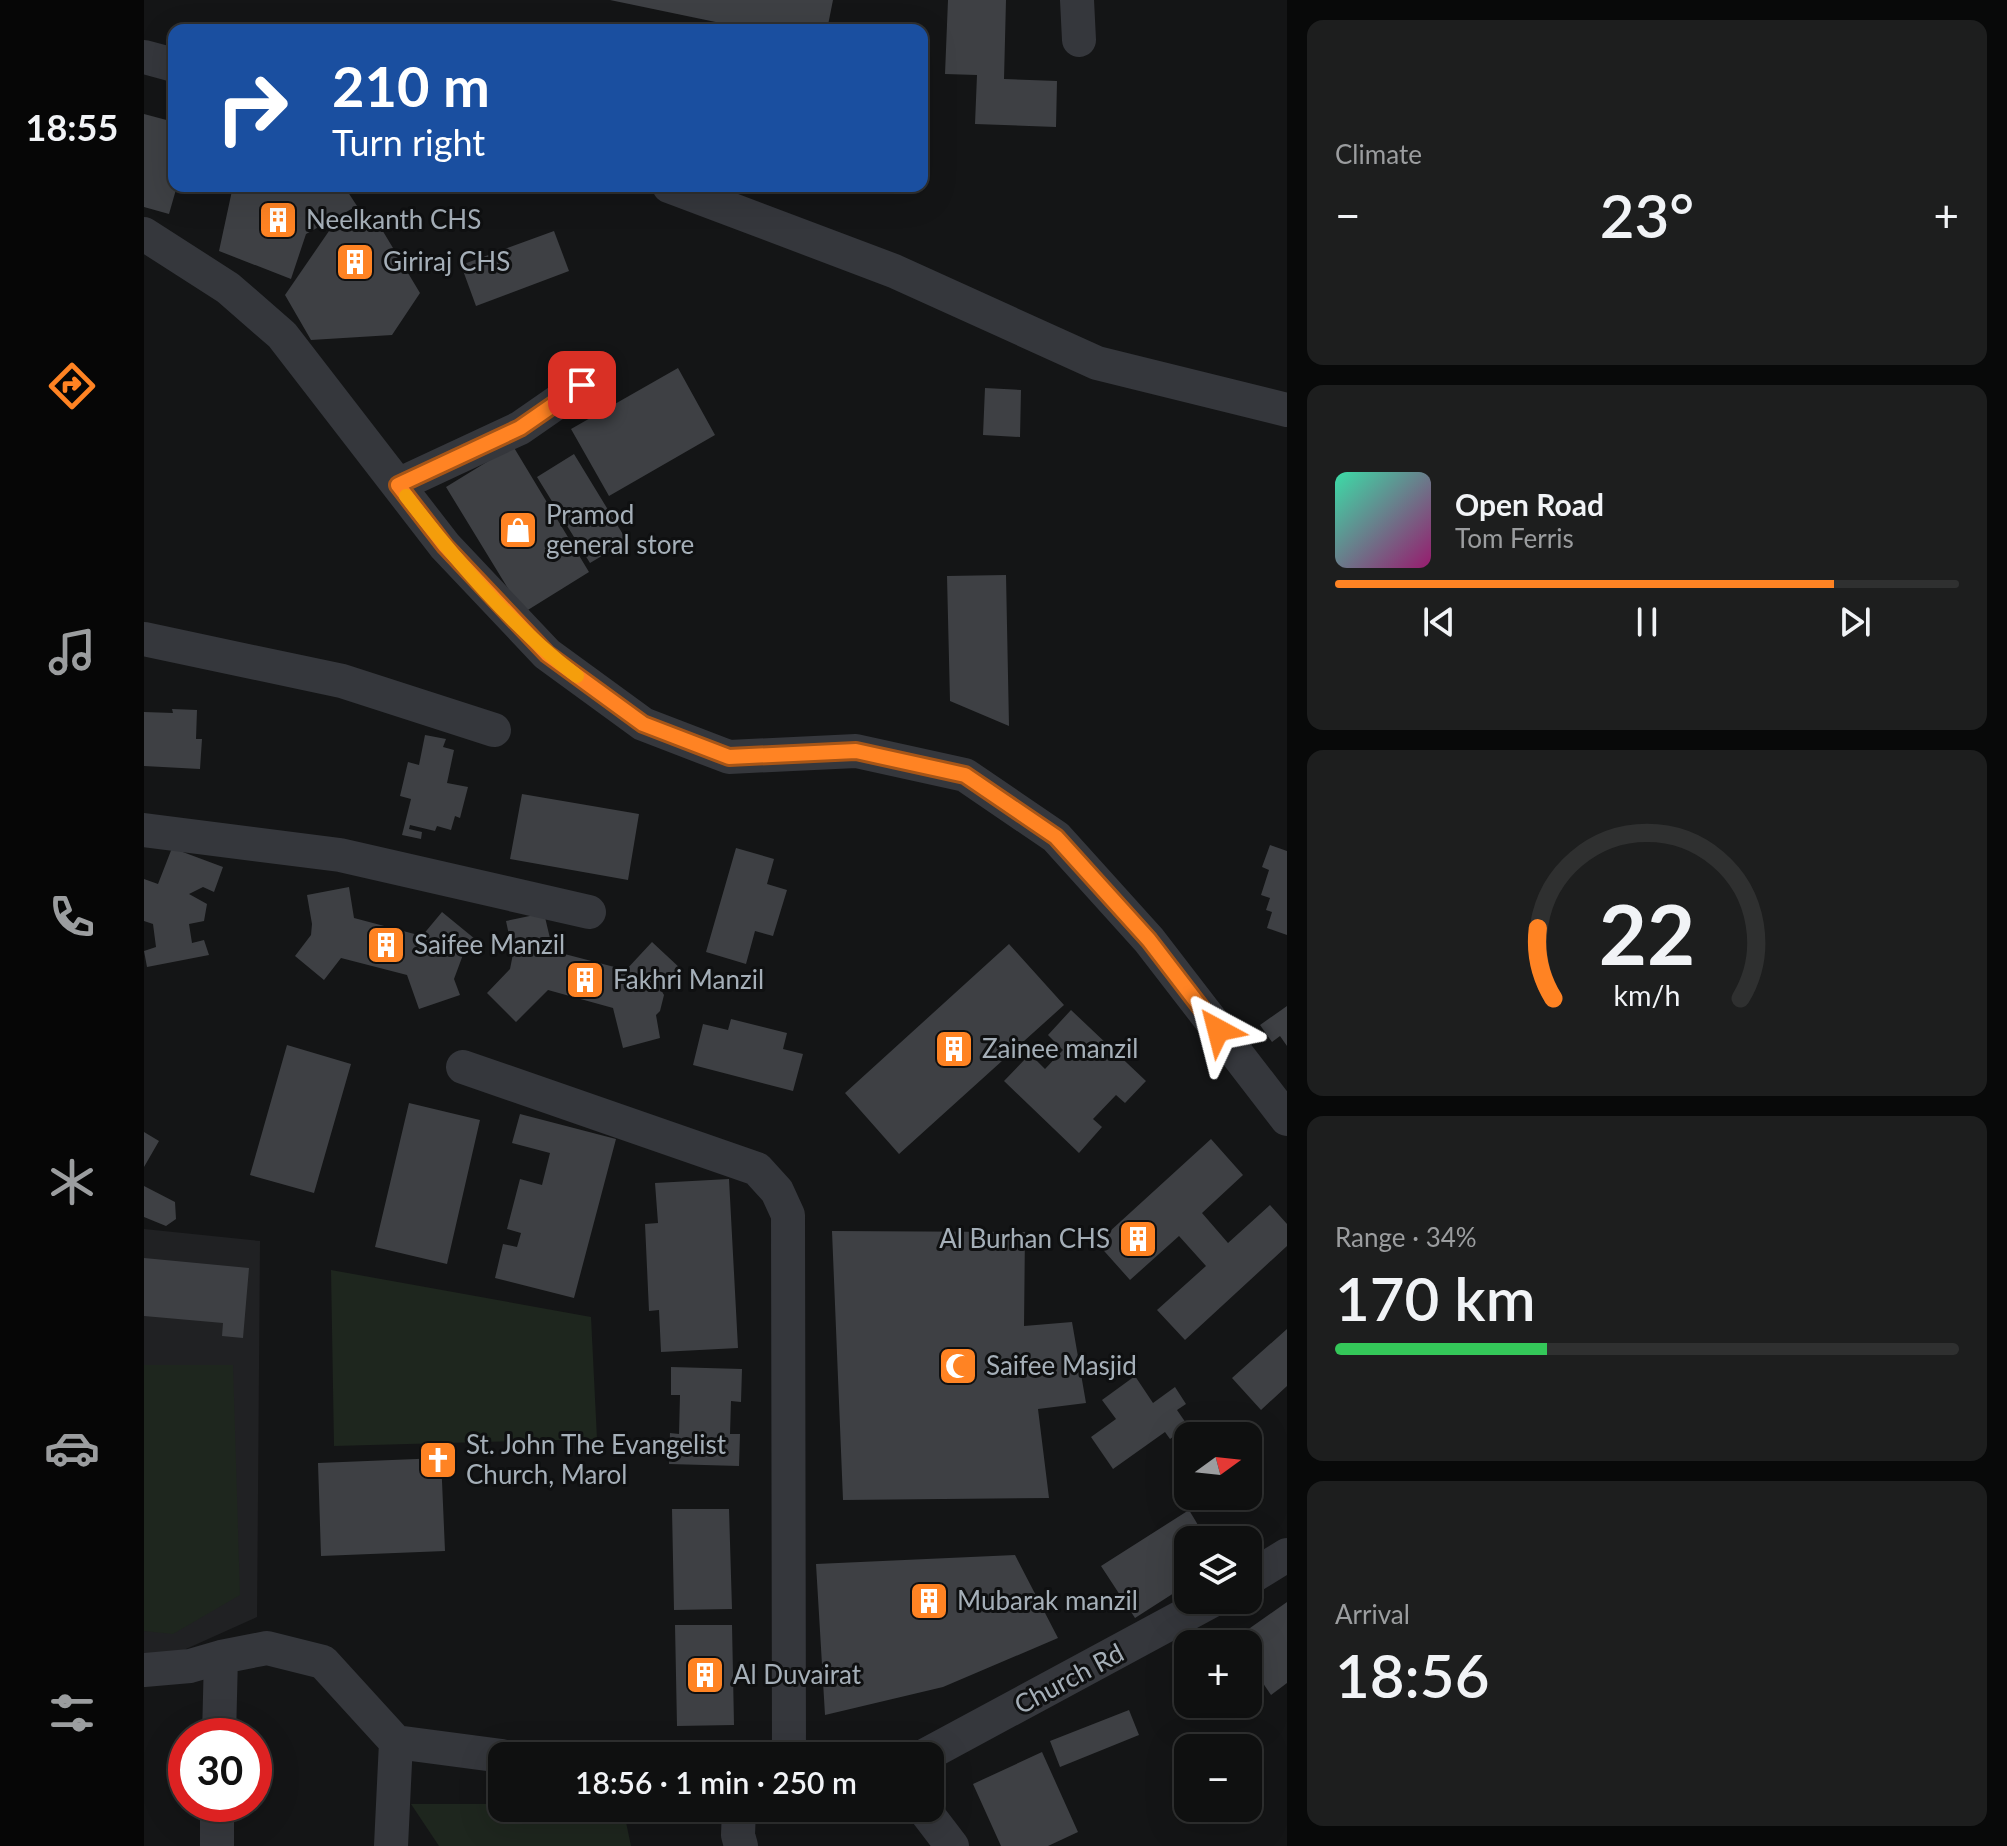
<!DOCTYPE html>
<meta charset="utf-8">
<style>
:root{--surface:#0f1010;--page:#1d1e1e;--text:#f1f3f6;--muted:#9b9d9f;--line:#2f3030;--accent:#ff8323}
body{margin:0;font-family:Lato,sans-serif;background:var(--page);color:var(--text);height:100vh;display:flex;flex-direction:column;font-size:30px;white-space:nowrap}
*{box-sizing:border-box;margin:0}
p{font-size:26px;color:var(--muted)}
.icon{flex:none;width:44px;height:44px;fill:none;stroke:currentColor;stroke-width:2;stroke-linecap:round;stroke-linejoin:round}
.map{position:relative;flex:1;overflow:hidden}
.drawer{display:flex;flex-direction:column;gap:20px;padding:20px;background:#080909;width:720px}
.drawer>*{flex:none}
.guide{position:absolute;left:24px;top:24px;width:760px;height:168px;border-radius:16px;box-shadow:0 8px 32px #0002,0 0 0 2px var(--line);background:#1a4fa0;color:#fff;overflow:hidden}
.needle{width:52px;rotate:75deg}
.buttons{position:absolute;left:1030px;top:1422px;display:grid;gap:16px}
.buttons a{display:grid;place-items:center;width:88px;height:88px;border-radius:16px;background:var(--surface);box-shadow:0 8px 32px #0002,0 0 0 2px var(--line);font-size:40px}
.speed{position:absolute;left:24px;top:1718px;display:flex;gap:16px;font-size:40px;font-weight:700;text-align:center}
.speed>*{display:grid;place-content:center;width:104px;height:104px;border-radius:50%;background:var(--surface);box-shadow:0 8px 32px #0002,0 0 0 2px var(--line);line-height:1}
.speed .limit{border:12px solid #d22;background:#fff;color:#111}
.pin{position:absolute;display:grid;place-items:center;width:68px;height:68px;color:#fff;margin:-34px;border-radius:16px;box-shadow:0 4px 12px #0006}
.me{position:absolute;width:88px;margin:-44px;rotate:322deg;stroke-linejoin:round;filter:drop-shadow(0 0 6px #0008)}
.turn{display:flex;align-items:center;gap:28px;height:168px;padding:0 32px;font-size:36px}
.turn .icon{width:104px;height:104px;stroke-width:2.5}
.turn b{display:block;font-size:56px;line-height:68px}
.big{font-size:60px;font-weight:600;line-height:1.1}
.drawer .card{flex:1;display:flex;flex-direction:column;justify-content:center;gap:12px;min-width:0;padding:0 28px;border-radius:16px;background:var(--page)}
.drawer .dial{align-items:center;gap:0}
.dial svg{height:208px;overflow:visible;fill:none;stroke:var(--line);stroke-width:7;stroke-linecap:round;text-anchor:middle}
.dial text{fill:var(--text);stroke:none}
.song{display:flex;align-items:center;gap:24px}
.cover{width:96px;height:96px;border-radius:12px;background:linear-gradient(135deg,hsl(160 70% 55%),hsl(320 70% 35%))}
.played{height:8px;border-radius:4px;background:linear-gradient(90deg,var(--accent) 80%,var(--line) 80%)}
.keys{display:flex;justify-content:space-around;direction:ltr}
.heat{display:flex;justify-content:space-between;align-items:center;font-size:44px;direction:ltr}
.charge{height:12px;border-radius:6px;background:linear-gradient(90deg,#34c759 34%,var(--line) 0)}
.trip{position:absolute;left:344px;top:1742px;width:456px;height:80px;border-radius:16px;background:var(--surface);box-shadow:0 8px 32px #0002,0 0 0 2px var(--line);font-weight:600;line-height:80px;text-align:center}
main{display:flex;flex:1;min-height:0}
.dock{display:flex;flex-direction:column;width:144px;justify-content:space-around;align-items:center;background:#060606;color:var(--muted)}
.dock .icon{width:56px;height:56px}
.dock .current{color:var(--accent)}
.dock b{font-size:36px;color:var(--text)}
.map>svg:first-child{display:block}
.built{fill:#202123}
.green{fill:#1e261e}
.building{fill:#3e4044}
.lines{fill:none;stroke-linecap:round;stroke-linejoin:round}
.minor{stroke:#35373c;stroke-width:34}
.route-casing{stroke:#a65517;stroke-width:20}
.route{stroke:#ff8323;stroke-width:14}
.slow{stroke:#f59e0b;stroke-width:14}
.labels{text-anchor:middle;stroke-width:6;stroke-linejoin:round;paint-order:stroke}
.poi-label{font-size:26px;fill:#a5afb8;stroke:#0f1011;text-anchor:start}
.street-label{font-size:26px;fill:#a5afb8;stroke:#0f1011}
</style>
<main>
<nav class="dock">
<b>18:55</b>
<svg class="icon current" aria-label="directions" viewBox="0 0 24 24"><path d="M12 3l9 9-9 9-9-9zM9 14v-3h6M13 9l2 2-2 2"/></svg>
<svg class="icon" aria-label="music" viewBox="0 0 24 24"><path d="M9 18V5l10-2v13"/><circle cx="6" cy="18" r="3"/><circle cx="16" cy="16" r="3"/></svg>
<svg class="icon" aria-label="phone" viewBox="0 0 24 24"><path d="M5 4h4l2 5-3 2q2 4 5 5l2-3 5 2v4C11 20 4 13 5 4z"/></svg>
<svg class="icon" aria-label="climate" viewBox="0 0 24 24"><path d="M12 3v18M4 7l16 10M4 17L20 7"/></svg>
<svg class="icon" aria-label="car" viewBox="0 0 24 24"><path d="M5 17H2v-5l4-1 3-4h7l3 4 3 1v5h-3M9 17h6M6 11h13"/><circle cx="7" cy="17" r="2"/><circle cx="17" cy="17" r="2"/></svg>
<svg class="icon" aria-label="filters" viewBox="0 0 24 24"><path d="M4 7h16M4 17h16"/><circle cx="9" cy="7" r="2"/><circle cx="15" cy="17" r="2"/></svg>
</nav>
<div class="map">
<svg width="1143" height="1846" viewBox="0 0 1143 1846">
<rect width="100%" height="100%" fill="#141516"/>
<path class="built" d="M0 1229 116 1241 113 1617 33 1653H0Z"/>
<path class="green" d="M187 1270 447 1317 453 1439 190 1446Z
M0 1365H89L96 1595 29 1634 0 1631Z
M267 1804H358V1808H479L487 1846H295Z"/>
<path class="building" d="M466 0H689L683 30H610Z
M804 0H862L860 79 913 81 912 127 831 124 833 75 801 74Z
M0 114 30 122V186H33L25 214 0 207Z
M89 186H200L213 206 162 234 147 279 75 251Z
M234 223 276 293 248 335 167 340 141 295 185 231Z
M410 231 425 271 332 306 317 265Z
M534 368 571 435 465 496 427 429Z
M841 388 877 390 876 437 839 435Z
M369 446 445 572 379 613 302 487Z
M430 454 483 541 446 563 393 477Z
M862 575 865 726 806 701 803 576Z
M28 709 53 710 52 739H58L56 769 0 766V712L29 713Z
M281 735 302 739 299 747 310 750 303 783 324 787 316 818 311 816 307 830 293 826 291 831 266 825 265 829 278 832 277 839 258 835 267 799 256 796 264 762 275 765Z
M378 794 495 814 484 880 366 859Z
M1126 845 1143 851V935L1123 928 1128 912 1122 910 1126 898 1117 895 1125 870 1118 867Z
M28 848 79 867 70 892 59 887 45 894 63 904 60 921 45 924 48 943 60 940 65 955 3 967 0 951 12 947 9 924 0 921V879L14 884Z
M592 848 630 859 623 884 643 890 629 936 611 931 602 964 562 952Z
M205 887 210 918 278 936 298 912 331 939 320 952 310 979 316 995 275 1009 263 975 197 958 180 980 151 956 167 935 168 924 163 895Z
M400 913 409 951 482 970 508 942 537 969 517 990 520 995 516 1011 512 1015 516 1038 479 1048 469 1008 404 990 372 1022 343 993 366 969 369 954 362 921Z
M865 944 920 1005 755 1154 701 1093Z
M1143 1006V1046L1136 1036 1128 1042 1116 1025Z
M927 1010 1002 1081 981 1103 972 1095 949 1119 958 1127 935 1153 860 1081 886 1054 901 1069 919 1050 904 1035Z
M587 1019 643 1033 639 1049 659 1054 649 1091 549 1065 559 1024 584 1030Z
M143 1045 207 1064 170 1193 106 1175Z
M265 1103 336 1120 303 1264 231 1247Z
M376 1114 472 1139 430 1298 351 1278 359 1244 373 1247 377 1233 363 1229 376 1179 398 1185 406 1153 368 1143Z
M0 1132 15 1141 0 1167Z
M1067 1139 1099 1175 1058 1213 1084 1243 1126 1205 1143 1224V1246L1041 1340 1013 1310 1062 1266 1035 1236 986 1280 953 1243Z
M585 1179 594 1348 517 1352 515 1310 505 1311 501 1224 514 1223 511 1183Z
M0 1186 31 1202 32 1219 22 1226 0 1217Z
M688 1231 881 1232 880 1326 928 1322 942 1403 894 1409 905 1498 699 1500Z
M0 1258 105 1268 99 1338 78 1336 79 1323 0 1316Z
M1143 1329V1386L1117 1410 1088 1378Z
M527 1367 598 1369 597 1402 587 1401 586 1434H596L595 1466 525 1464 526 1433 535 1434 536 1395H527Z
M991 1376 1009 1403 1031 1387 1042 1404 1033 1410 1044 1426 1026 1439 1021 1432 969 1469 947 1437 972 1419 958 1400Z
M297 1458 301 1551 177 1556 174 1463Z
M528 1509H585L588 1609 530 1610Z
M1045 1510 1063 1540H1044V1584L991 1618 957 1566Z
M871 1555 914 1638 799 1687 681 1715 672 1564Z
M1143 1602V1683L1127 1695 1104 1661V1644H1092L1089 1640Z
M531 1625H588L590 1725 533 1726Z
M985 1710 995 1735 916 1767 906 1741Z
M898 1752 934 1832 904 1846H857L829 1784Z"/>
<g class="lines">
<path class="minor" d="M933 0 935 40
M0 57 30 65
M525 186 750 271 953 363 1143 410
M0 234 84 288 138 335 301 546 403 654 499 724 585 757 712 751 821 775 912 837 1005 940 1143 1119
M254 485 376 428 438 385
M0 639 198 681 350 730
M0 830 196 855 445 912
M319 1067 613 1169 633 1191 644 1215 645 1756
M1104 1579 1143 1555
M0 1670 46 1666 77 1657 123 1648 179 1662 252 1742
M75 1736 77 1657
M252 1742 358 1756
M780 1756 1069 1600
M73 1804V1846
M595 1808 594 1835 597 1846
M779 1808 808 1846
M247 1846 252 1742"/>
</g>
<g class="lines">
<defs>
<path id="route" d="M438 385 376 428 254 485 301 546 403 654 499 724 585 757 712 751 821 775 912 837 1005 940 1074 1030"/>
</defs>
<use href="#route" class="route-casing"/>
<use href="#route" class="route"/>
<path class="slow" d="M262 496C311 559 370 629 433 676"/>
</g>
<defs>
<symbol id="building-square" viewBox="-11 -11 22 22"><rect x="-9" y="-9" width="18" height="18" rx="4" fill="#ff8323" stroke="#0f1011"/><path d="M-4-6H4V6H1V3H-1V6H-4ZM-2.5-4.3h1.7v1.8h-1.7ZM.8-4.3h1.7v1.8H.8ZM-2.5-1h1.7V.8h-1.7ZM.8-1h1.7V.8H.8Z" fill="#fff"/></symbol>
<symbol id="shop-square" viewBox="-11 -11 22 22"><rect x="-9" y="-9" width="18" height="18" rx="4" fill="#ff8323" stroke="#0f1011"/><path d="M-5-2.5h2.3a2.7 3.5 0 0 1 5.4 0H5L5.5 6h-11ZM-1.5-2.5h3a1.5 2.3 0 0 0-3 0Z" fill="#fff"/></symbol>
<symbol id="mosque-square" viewBox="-11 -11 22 22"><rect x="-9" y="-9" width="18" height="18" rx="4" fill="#ff8323" stroke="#0f1011"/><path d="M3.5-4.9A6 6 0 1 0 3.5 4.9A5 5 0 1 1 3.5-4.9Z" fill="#fff"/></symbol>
<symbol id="church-square" viewBox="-11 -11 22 22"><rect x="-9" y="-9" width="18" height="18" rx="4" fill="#ff8323" stroke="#0f1011"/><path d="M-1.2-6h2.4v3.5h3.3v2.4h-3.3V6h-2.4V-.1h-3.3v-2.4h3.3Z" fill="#fff"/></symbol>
</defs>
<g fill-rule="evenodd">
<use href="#building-square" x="112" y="198" width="44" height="44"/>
<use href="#building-square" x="189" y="240" width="44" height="44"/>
<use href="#shop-square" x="352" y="508" width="44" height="44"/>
<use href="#building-square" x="220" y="923" width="44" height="44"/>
<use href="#building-square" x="419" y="958" width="44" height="44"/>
<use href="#building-square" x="788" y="1027" width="44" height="44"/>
<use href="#building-square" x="972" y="1217" width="44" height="44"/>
<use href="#mosque-square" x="792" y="1344" width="44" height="44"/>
<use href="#church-square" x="272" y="1438" width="44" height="44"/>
<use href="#building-square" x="763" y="1579" width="44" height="44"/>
<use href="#building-square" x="539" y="1653" width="44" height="44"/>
</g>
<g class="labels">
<g class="poi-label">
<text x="162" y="229">Neelkanth CHS</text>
<text x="239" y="271">Giriraj CHS</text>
<text x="402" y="524">Pramod<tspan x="402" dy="30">general store</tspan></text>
<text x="270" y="954">Saifee Manzil</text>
<text x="469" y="989">Fakhri Manzil</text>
<text x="838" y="1058">Zainee manzil</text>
<text x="966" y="1248" text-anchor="end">Al Burhan CHS</text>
<text x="842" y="1375">Saifee Masjid</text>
<text x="322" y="1454">St. John The Evangelist<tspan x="322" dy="30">Church, Marol</tspan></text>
<text x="813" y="1610">Mubarak manzil</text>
<text x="589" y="1684">Al Duvairat</text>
</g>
<g class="street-label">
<text transform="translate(925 1679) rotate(-28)" y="9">Church Rd</text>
</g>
</g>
</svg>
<div class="buttons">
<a><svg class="needle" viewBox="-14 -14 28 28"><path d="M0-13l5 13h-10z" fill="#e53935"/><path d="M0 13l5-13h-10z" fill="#9b9d9f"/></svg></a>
<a><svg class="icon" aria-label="layers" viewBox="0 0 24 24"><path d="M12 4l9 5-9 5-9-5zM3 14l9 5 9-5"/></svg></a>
<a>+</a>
<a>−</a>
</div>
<div class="speed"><div class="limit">30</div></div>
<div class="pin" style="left:438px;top:385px;background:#d93025"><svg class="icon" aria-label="arrive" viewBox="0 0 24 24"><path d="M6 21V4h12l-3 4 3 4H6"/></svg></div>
<svg class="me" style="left:1074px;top:1030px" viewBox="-20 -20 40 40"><path d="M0-17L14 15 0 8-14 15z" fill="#ff8323" stroke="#fff" stroke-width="4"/></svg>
<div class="trip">18:56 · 1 min · 250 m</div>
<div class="guide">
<div class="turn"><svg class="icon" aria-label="right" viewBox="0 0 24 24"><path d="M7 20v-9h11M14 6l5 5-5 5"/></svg><div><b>210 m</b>Turn right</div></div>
</div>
</div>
<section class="drawer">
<div class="card"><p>Climate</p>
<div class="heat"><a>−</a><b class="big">23°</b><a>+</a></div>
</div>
<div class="card">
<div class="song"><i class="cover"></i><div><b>Open Road</b><p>Tom Ferris</p></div></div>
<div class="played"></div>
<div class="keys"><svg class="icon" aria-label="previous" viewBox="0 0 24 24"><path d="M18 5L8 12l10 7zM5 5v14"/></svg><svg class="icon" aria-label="pause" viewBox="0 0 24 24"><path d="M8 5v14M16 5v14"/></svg><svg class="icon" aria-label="next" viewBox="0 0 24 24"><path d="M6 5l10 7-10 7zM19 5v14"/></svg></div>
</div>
<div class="card dial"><svg viewBox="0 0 100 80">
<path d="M14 69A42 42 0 1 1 86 69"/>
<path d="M14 69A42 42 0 0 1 8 42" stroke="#ff8323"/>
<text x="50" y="56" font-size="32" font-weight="700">22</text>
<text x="50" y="72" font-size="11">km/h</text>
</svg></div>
<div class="card"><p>Range · 34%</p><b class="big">170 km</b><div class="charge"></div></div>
<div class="card"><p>Arrival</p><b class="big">18:56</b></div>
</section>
</main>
